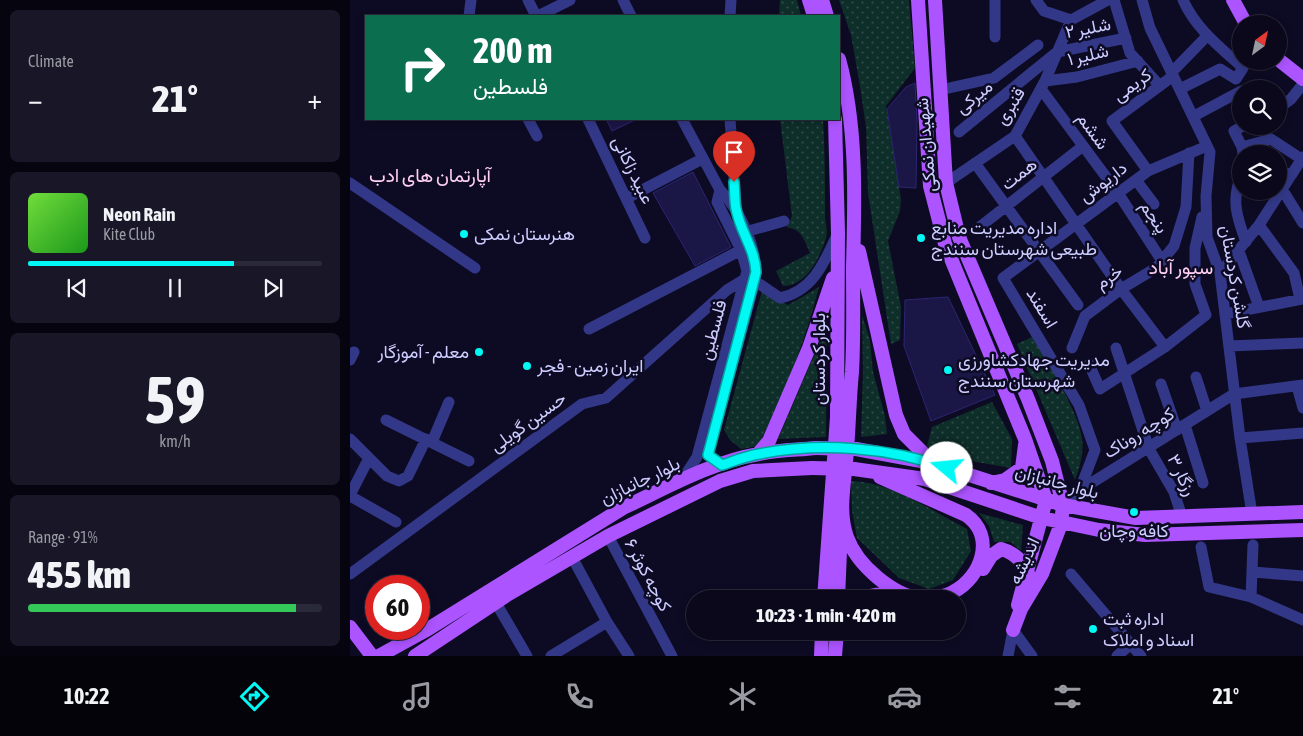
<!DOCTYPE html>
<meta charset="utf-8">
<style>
:root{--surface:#0a081a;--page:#181627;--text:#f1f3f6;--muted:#999aa2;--line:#2a2939;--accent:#00f8f5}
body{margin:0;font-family:"Asap Condensed",Vazirmatn,sans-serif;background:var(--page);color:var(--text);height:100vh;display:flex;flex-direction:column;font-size:19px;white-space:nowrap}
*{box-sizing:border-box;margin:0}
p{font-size:16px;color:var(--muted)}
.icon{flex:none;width:28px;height:28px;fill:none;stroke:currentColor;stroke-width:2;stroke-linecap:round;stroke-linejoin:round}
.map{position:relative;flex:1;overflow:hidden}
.sheet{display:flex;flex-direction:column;gap:10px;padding:10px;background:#06040e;width:350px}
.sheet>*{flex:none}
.hud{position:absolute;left:15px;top:15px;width:475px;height:105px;border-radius:0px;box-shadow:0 2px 8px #0003,0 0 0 1px var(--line);background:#0b6e4f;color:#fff;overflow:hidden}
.needle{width:32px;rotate:33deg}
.buttons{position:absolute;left:882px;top:15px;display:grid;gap:10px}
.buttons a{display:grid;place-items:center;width:55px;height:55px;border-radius:50%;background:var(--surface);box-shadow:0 2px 8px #0003,0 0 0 1px var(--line);font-size:25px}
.speed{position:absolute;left:15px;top:575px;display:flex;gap:10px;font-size:25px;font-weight:700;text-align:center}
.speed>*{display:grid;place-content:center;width:65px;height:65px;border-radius:50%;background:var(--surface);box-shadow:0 2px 8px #0003,0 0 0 1px var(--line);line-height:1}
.speed .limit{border:8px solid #d22;background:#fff;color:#111}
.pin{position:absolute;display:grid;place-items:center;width:42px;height:42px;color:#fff;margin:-51px -21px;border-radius:50% 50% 50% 0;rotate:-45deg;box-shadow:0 0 5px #0007}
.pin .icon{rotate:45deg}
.me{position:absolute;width:55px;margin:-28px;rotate:287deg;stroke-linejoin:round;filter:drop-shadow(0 0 4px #0008)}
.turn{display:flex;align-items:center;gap:18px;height:105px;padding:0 25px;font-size:22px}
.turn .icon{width:65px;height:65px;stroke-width:2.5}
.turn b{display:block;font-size:35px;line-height:42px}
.big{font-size:38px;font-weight:800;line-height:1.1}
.sheet .tile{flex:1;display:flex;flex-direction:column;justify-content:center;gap:8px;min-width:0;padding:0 18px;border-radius:8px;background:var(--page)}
.sheet .dial{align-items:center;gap:0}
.dial b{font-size:65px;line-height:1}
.song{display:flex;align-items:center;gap:15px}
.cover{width:60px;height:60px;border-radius:8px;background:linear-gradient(135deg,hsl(100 70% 55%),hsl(120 70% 35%))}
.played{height:5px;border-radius:2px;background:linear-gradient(90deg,var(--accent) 70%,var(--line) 70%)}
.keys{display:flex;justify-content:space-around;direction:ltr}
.heat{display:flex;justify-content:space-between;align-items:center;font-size:28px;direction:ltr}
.charge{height:8px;border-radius:4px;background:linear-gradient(90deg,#34c759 91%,var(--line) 0)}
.trip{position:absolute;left:336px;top:590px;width:280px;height:50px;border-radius:25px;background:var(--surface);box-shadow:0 2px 8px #0003,0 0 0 1px var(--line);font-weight:800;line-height:50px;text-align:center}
.menu{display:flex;height:80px;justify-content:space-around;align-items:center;background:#04030a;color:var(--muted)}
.menu .icon{width:35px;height:35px}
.menu .on{color:var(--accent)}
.menu b{font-size:22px;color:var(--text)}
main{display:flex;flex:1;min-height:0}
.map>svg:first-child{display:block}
.green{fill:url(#green-dots)}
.building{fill:#1a1646;stroke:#2c2574}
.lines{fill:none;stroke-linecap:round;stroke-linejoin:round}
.minor{stroke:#323887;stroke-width:11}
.major{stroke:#ac54ff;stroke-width:14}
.major-bridge{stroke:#ac54ff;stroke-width:14}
.route-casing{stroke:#00a19f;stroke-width:12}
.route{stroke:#00f8f5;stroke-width:9}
.poi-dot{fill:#00f8f5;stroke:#0d0b23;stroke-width:2}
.labels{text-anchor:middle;stroke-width:5;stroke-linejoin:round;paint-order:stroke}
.street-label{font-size:18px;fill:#cdcdff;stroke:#0d0b23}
.poi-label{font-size:18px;fill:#cdcdff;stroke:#0d0b23;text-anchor:start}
.neighbourhood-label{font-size:19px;fill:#ffcff3;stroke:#0d0b23}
</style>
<main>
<section class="sheet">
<div class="tile"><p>Climate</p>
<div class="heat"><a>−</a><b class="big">21°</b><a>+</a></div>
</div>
<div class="tile">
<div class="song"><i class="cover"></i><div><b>Neon Rain</b><p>Kite Club</p></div></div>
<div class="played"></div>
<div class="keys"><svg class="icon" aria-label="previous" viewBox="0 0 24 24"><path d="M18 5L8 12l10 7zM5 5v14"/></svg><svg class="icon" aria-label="pause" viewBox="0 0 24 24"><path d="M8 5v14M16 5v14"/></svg><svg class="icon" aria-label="next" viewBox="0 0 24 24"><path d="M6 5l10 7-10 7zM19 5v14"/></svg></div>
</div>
<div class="tile dial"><b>59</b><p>km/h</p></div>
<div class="tile"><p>Range · 91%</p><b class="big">455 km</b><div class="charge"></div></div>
</section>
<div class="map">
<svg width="953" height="656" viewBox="0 0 953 656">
<defs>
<pattern id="green-dots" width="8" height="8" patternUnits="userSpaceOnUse" patternTransform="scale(1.25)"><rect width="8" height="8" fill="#0e2e29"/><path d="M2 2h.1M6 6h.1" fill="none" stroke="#304b49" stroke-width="1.8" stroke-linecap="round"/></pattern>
</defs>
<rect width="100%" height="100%" fill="#0d0b23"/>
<path class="green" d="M430 0H447L451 16H429Z
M489 0H559L565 68 536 106 551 199 550 211 538 241 551 307 550 340 541 344 518 193 516 127 510 86 501 35Z
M430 119H473C475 151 475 183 475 215 475 222 478 231 476 238 470 257 457 286 433 286L426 271 460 253C454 239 452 230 437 227L442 216Z
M469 287C455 342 434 396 408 446L391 449 380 440 374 430 412 291 438 305Z
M512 315 520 340 523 372 535 416 537 434 511 437 513 372Z
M477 325 476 437 428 439Z
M684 336C697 362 729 412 732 439 734 452 730 467 725 480L667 344Z
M642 402 662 439 661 468 587 455 577 446 582 427Z
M501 481C542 482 582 511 617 529L621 551 603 580 579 589 549 578 507 538 502 511Z
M629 513 673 525 671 551 661 542H644L639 526Z"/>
<path class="building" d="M565 83 567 122 566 188 549 187 537 109 556 87Z
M256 119H287L262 131Z
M343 172 381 247 345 266 303 193Z
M598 297 645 395 581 421 554 346 555 300Z"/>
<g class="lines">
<path class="minor" d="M178 0 186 16
M273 0 281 16
M645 0V37
M686 0 694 11 721 20
M764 0 780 53 810 86
M792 0 800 28 860 152 856 196 857 237 870 273 890 438 902 514
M119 16 121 0
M188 16 220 0
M380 16 381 0
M721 20 758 0
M822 72 857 36
M695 81 727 77 788 61
M691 89 768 193 812 261
M830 89 870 69 886 79 893 68C870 47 846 29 833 0
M590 90 644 78 688 45
M929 108 941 99 953 84
M844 116 891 91
M178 119 187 136
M238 119 295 238
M332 119 370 190C391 211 409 251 405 281L360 445 358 455 372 465
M380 119 386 209
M609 132 707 52 776 38
M665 136 771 289 815 347
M892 147 884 131 893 126
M893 154 892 147 921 139 953 160
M625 163 728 305
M798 171 762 121 823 76
M929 173 942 174
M891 176C881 200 887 218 896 242
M786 180 804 204
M0 183 125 268
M596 183 665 136 695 81 721 20
M932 189 953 223
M277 198 352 159
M909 225 944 273 950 299
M627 229 733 146
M395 232 434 221
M889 251 909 307
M870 273 909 225 953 157
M875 314 953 299
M239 329 391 250
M879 346 953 343
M722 348 735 316 771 289 806 268 824 246 836 207 839 153
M766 348 799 449 824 492 832 517
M0 360 4 352
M739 364 750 389 815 347 856 315 845 284V248L852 217
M846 377 857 411
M811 384 827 430
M947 386 953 408
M36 420 119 461
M835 425 853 483
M890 438 953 433
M0 439 37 476 49 481 58 476 76 439
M82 442 99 402
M332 480 347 457 397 271 391 250 367 202 370 190
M729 492 745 450 729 405 653 278 798 171 857 146
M0 495 19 458
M0 496 46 522
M713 505 743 482 884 394 953 385
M258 536 322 656
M851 547 859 587 901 597 953 620
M222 557 257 622 279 656
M903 572 953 576
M0 574 232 404 256 398 377 290 395 279 405 281 430 298C463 291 474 263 487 235
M721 574 791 656
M901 597 903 545
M146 603 177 656
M663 630 682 656
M201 656 257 622
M658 656 663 630
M767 656 781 644"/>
<path class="major" d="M459 0 464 16
M472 0 477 16
M568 0 580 186 595 244 675 439 696 500 668 605
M585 0 596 183 609 237 678 399 702 461 713 505 711 524 692 574 671 609 663 630
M883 0 896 24
M489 59C507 125 505 198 503 266 503 301 504 336 502 372 499 402 499 432 496 462 494 487 488 512 497 537 507 565 543 596 572 599
M929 60 953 79
M509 251 546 415 554 434 582 462
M506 449 582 463 713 505 786 518 953 512
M408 454 419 441 459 348 483 278
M504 469 575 479 692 518 749 530 795 535 953 530
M530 477 616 515C646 536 632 577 603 592 596 596 588 597 580 599
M641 483 655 480 672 468 675 445
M633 569 641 556 651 549C666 553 671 561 678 573
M474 599 487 417 488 233 485 119
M488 599 491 527
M513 599C526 593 535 593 548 599
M0 627 22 656
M29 656 78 629 273 508C316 488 361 462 409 454 427 450 447 450 466 448
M65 656 157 595 258 536 370 481 403 471 462 468
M471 656 472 631
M485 656 487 631"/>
<path class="major-bridge" d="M466 448 506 449
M462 468 504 469"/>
</g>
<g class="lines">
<defs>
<path id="route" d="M384 182C385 192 384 203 387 213 392 234 405 250 406 272L358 455 372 465C384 461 396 456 409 454 470 442 538 447 597 468"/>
</defs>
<use href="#route" class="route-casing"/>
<use href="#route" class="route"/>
</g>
<g class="poi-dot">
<circle cx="114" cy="234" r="5"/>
<circle cx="571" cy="238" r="5"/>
<circle cx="129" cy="352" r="5"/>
<circle cx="177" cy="366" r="5"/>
<circle cx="598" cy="370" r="5"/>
<circle cx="784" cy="512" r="5"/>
<circle cx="743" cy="629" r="5"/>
</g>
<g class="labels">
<g class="street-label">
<text transform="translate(738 28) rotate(-11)" y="6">شلیر ۲</text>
<text transform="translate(738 55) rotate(-13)" y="6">شلیر ۱</text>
<text transform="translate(782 85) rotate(-36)" y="6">کریمی</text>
<text transform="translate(624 97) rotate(-39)" y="6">میرکی</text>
<text transform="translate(660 106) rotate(-58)" y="6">قنبری</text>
<text transform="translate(743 131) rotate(54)" y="6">ششم</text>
<text transform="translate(576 145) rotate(-95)" y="6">شهیدان نمکی</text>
<text transform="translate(283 170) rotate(64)" y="6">عبید زاکانی</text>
<text transform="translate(669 174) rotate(-38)" y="6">همت</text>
<text transform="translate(753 182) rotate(-37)" y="6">داریوش</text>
<text transform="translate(804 217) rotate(56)" y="6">پنجم</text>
<text transform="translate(759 277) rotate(-34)" y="6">خرم</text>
<text transform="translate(885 277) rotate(80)" y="6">گلشن کردستان</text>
<text transform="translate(692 308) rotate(59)" y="6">اسفند</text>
<text transform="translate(363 330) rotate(-75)" y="6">فلسطین</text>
<text transform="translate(469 359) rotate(-90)" y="6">بلوار کردستان</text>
<text transform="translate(178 422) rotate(-36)" y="6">حسین گویلی</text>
<text transform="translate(789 433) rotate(-32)" y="6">کوچه روناک</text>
<text transform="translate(832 475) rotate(64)" y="6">رزگار ۳</text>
<text transform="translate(290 481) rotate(-26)" y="6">بلوار جانبازان</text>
<text transform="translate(707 482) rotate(15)" y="6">بلوار جانبازان</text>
<text transform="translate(674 561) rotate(-65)" y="6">اندیشه</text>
<text transform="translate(298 575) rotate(62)" y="6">کوچه کوثر ۶</text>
</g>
<g class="poi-label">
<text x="581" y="234">اداره مدیریت منابع<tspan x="581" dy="21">طبیعی شهرستان سنندج</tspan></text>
<text x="124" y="240">هنرستان نمکی</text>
<text x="119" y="358" text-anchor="end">معلم - آموزگار</text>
<text x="608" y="366">مدیریت جهادکشاورزی<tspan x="608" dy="21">شهرستان سنندج</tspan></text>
<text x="187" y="372">ایران زمین - فجر</text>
<text x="784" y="537" text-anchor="middle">کافه وچان</text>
<text x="753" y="625">اداره ثبت<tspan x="753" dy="21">اسناد و املاک</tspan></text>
</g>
<g class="neighbourhood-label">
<text x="80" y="182">آپارتمان های ادب</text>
<text x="831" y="274">سپور آباد</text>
</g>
</g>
</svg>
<div class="buttons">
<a><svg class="needle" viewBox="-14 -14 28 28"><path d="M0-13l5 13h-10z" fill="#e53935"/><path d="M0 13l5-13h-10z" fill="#999aa2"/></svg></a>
<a><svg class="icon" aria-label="search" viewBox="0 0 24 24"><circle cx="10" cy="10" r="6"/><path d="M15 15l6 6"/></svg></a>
<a><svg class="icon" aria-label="layers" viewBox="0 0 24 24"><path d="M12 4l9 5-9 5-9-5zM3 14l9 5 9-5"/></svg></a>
</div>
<div class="speed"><div class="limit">60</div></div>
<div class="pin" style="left:384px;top:182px;background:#d93025"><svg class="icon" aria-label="arrive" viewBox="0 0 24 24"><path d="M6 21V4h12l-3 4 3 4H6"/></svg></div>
<svg class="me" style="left:597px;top:468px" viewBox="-20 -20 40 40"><circle r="19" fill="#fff"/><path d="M0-13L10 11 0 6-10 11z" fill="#00f8f5"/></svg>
<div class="trip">10:23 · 1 min · 420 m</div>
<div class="hud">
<div class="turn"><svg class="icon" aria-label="right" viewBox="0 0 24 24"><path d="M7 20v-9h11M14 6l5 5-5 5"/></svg><div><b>200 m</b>فلسطین</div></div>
</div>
</div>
</main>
<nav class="menu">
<b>10:22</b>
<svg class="icon on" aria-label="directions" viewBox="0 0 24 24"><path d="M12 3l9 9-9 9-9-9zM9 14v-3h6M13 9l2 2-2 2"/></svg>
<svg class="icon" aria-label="music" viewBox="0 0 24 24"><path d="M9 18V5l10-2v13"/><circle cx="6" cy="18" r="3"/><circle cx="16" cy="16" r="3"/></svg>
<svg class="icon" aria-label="phone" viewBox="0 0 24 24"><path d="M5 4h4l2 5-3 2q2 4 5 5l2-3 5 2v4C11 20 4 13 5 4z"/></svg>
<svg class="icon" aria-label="climate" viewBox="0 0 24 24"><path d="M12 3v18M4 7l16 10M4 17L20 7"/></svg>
<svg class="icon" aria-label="car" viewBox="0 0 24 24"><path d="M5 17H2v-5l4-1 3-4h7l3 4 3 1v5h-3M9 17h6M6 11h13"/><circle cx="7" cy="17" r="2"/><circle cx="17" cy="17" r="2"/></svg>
<svg class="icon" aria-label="filters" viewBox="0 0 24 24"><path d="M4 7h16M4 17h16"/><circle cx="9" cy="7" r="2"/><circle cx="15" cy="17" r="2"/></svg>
<b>21°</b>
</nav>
